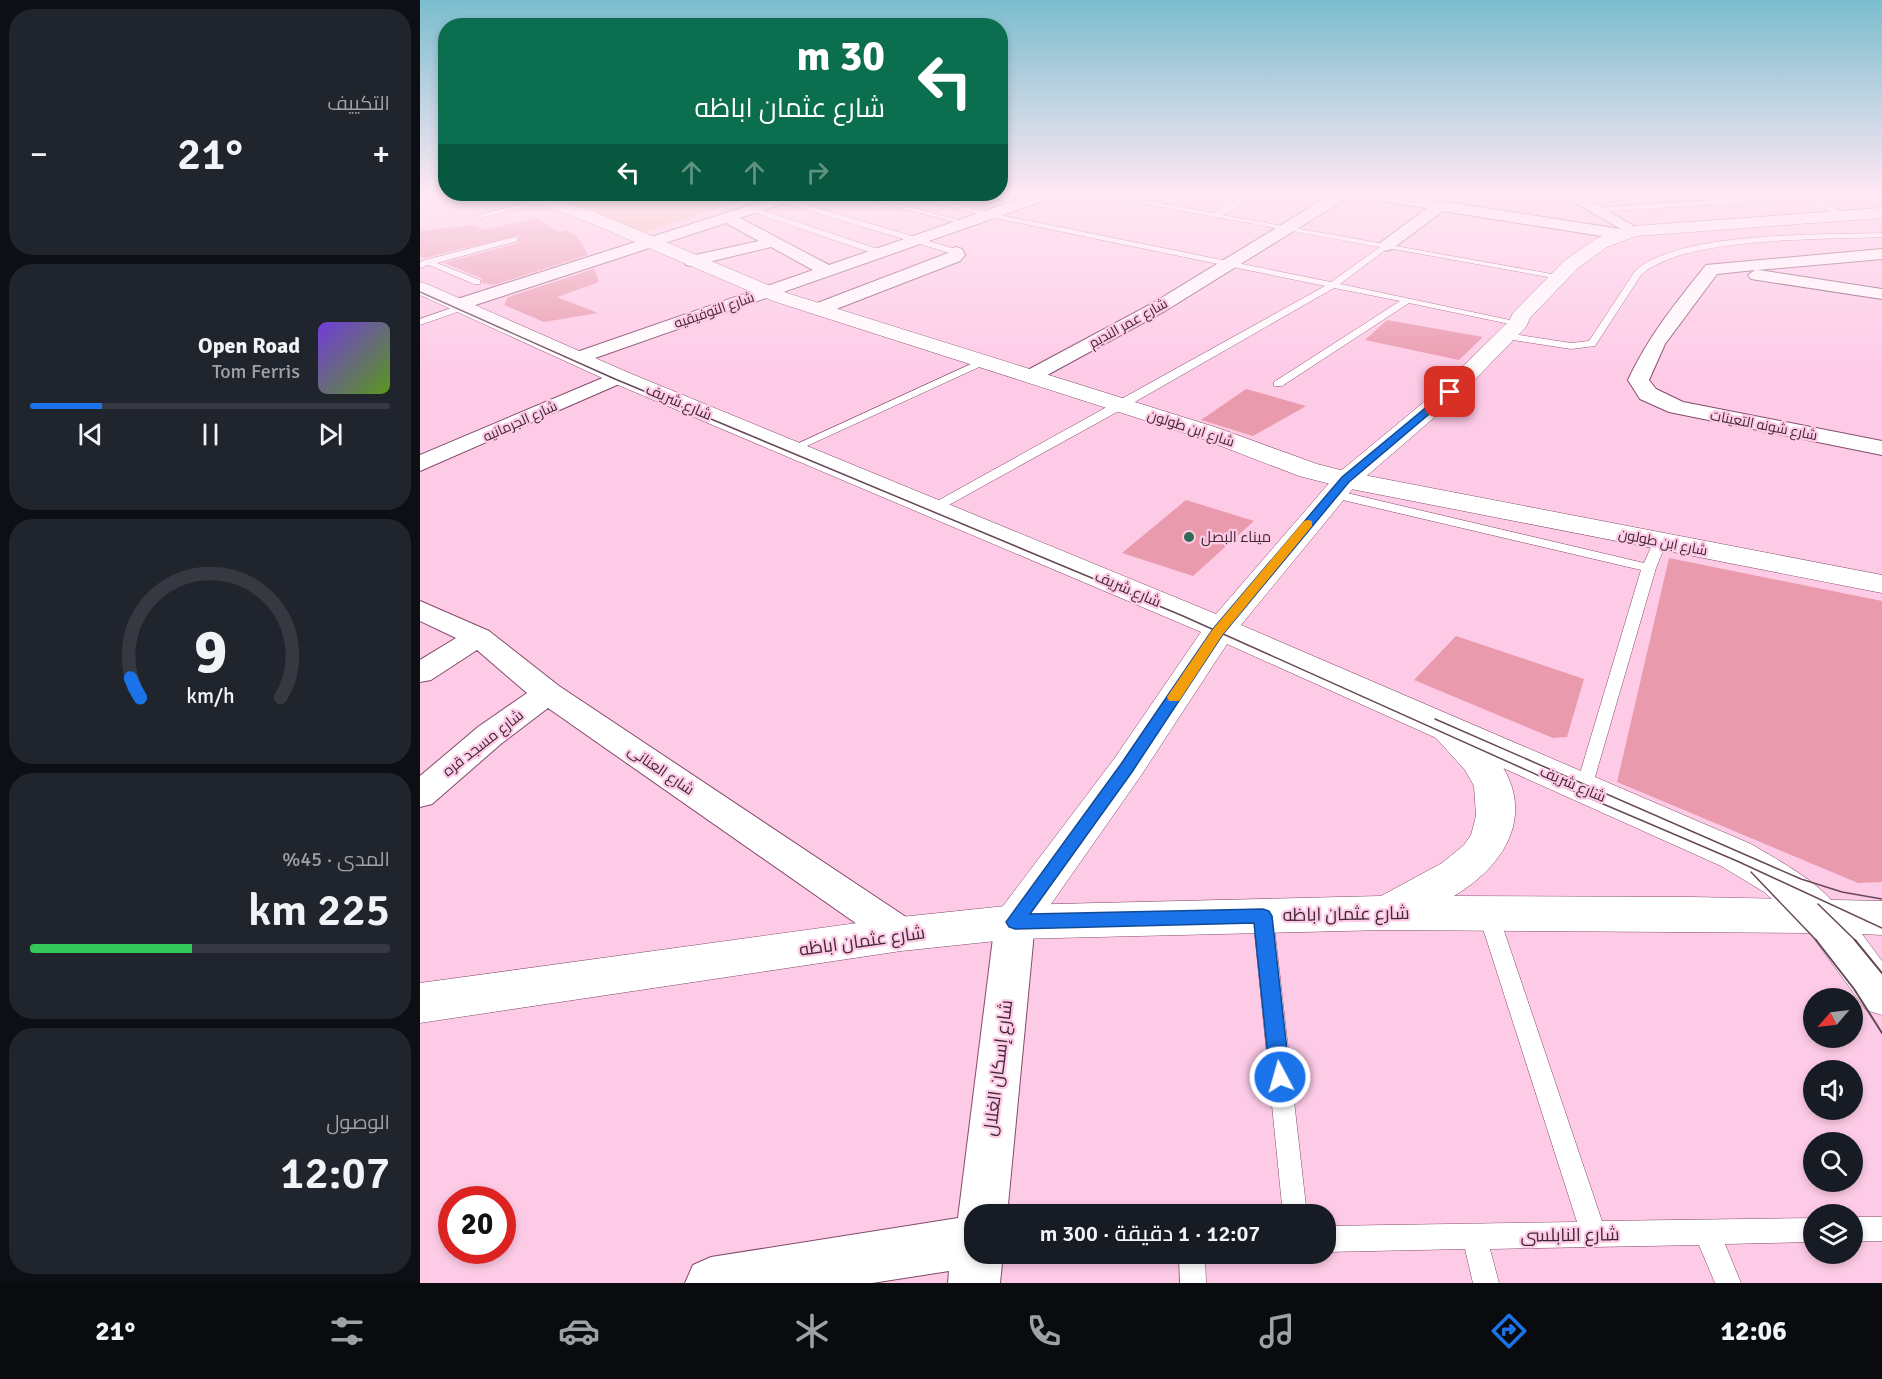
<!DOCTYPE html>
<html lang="ar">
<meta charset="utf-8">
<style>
:root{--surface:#171b24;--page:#20242c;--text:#f1f3f6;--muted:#9ea1a6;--line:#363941;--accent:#1a73e8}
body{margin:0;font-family:Signika,Cairo,sans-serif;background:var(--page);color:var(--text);direction:rtl;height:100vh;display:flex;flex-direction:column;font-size:22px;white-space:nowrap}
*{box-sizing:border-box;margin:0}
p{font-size:20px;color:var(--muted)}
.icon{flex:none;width:33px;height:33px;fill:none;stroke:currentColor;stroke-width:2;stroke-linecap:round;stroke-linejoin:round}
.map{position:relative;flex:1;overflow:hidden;direction:ltr}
.details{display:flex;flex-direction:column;gap:9px;padding:9px;background:#0d0f14;width:420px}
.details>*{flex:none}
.top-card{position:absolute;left:18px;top:18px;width:570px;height:183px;border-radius:24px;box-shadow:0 3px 9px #0003;direction:rtl;background:#0b6e4f;color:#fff;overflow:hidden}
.needle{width:39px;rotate:242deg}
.fabs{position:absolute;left:1383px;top:988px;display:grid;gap:12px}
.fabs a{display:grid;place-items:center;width:60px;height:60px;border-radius:50%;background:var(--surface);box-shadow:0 3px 9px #0003;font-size:30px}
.speed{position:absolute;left:18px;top:1186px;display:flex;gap:12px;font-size:30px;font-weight:700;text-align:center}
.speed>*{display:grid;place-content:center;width:78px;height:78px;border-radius:50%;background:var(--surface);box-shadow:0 3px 9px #0003;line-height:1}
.speed .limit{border:9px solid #d22;background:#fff;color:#111}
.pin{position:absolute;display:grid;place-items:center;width:51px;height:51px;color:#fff;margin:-26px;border-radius:12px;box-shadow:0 3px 9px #0006}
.me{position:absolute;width:66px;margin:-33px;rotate:354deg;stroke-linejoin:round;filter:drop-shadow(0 0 4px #0008)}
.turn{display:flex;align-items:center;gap:21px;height:126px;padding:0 24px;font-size:27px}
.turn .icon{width:78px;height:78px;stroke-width:2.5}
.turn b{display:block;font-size:42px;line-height:51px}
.lanes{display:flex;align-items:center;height:57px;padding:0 24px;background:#0003;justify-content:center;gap:30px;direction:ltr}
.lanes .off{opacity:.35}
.big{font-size:45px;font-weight:600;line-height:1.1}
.details .card{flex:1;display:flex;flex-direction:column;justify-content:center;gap:9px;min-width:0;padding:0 21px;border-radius:24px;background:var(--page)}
.details .dial{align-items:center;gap:0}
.dial svg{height:156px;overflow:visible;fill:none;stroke:var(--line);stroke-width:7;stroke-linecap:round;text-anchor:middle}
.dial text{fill:var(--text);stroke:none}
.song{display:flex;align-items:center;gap:18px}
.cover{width:72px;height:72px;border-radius:9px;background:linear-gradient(135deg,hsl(260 70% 55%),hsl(90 70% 35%))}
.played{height:6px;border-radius:3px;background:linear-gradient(90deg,var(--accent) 20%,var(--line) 20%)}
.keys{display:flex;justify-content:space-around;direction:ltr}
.heat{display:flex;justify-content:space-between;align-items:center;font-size:33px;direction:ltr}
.charge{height:9px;border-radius:4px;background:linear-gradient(90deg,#34c759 45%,var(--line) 0)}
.trip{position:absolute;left:544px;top:1204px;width:372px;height:60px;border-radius:24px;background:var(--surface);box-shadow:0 3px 9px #0003;font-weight:600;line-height:60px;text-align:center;direction:rtl}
.tab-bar{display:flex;height:96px;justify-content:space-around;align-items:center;background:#090b0e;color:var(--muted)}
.tab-bar .icon{width:42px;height:42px}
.tab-bar .on{color:var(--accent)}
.tab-bar b{font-size:27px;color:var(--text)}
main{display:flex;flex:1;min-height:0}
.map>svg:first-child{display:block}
.green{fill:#e7b39c}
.building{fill:#e99aad}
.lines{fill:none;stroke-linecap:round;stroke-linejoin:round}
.service-casing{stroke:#824b6b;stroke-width:1}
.minor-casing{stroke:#824b6b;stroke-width:2}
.tertiary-casing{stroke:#824b6b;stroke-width:1}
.secondary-casing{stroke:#824b6b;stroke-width:1}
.primary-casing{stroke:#824b6b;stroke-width:1}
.service{fill:#fff;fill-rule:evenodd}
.minor{fill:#fff;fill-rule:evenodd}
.tertiary{fill:#fff;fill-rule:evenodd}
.secondary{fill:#fff;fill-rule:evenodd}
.primary{fill:#fff;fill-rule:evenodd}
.tram-far1{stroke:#664858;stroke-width:1.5}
.tram{stroke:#664858;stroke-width:2}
.route{fill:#1a73e8;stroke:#114b97;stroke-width:1.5}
.slow{fill:#f59e0b}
.poi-dot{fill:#306951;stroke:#fecbe7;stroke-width:2}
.labels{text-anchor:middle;stroke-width:4.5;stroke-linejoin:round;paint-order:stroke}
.far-street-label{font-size:14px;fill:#412836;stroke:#fecbe7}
.street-label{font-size:15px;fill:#412836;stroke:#fecbe7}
.poi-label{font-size:15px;fill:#412836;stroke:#fecbe7;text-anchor:start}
.near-street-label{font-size:18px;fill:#412836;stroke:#fecbe7}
</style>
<main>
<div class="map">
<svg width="1462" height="1283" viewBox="0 0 1462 1283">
<rect width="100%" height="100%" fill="#fecbe7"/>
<path class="green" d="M107 194H343L226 232Z"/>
<path class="building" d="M116 218 140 232 146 230 157 236 168 255 74 285 62 283 61 278 24 263 98 243 99 235 4 258 0 257V231L53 225 65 230Z
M174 269 179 282 137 297 178 313 124 322 84 305 88 297Z
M967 320 1063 337 1039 360 945 340Z
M826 389 886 406 833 436 781 420Z
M766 500 834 521 773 576 702 553Z
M1249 558 1462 601V882L1438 883 1197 782Z
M1036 636 1164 679 1147 737 1133 738 994 680Z"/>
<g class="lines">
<defs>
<path id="service" d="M602 192H614L626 197 622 199Z
M658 192H676L794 213 831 192H840L802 215 1143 276 1139 279 968 248 920 284 1104 323 1099 326 989 303 862 386H854V382L980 301 914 288 706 407 518 511H510L508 508 510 505 905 286 570 217 480 194H490L570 213 911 282 960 247Z
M1014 192H1022L1005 206H999V202Z
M1171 192H1216L1149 198 1145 196Z
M1418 192 1462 194 1391 199 1428 214V218H1425L1382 199 1174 212 1170 210 1174 208Z
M427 194H438L551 223 547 225Z
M560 194H570L605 204 601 206Z
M360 197 539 250 540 252 533 254 357 201Z
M123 198 126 202 60 218 56 216Z
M332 207 464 251 465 253 458 255 329 211V207Z
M1462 233V237C1404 240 1263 236 1221 275L1175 346 1151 349 1086 339 1081 336 1086 333 1151 343 1169 341 1215 271C1259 231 1402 235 1462 233Z
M94 237H97V241L17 263 60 280V284H54L9 265 0 268V262L5 260Z
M43 304 48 307 46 309 0 325V319Z
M564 358 569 361 568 363 376 451H368L366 449Z
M914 490 1224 563 1235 538H1245L1247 541 1236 568 1170 794H1158L1155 790 1221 570 910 497 908 494Z
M1068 905 1075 908 1078 913 1182 1221 1394 1218V1242L1305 1244 1321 1283H1295L1279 1245 1070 1249 1079 1283H1053L1045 1249 906 1252V1226L1157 1222 1058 913 1061 908Z
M843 908 850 911 853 916 887 1215H863L833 916 836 911Z
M1432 1217H1462V1241H1432Z
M759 1254H785L786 1283H760Z"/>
<path id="minor" d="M620 192H642L640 195 158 364 151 362 148 358 151 354 393 270 351 247 272 266 266 265 264 261 266 257 339 241 306 223 43 309H31L28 305 31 301 365 194H385L383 197 320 218 409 265Z
M915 192H963L1200 229 1208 234 1200 239 1023 211 972 249 966 251 958 246 960 243 1007 208 930 196 745 311 618 380 611 382 604 380 601 376 604 372 733 303Z
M1136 192H1155L1214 226 1206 231 1201 229Z
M536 247 542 249 545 255 540 261 406 313H392L390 309 392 305 528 253 530 249Z
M1462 249V259L1338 270 1462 289V299L1331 279 1328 275 1335 270 1297 274 1245 344 1229 380 1236 389 1263 402 1462 441V455L1249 412 1220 399 1208 380C1230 334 1254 305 1286 265Z
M199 371 206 373 209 377 206 381 0 471V455Z
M0 601 69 631 139 686 495 923 501 934 495 945 481 950 467 945 128 708 82 743 12 804 0 807V776L58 727 107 693 57 650 11 680 0 682V660L36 638 0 621Z
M595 907 609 911 615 922 587 1215H555V1254H583L580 1283H528L529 1271 452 1283H265L273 1265 291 1257 538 1218 575 922 581 911Z"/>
<path id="tertiary" d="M95 194H117L175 212 367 293 798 428 897 464 928 472 1462 575V593L926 488 879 476 780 438 353 301 163 220 97 197Z"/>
<path id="secondary" d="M1462 208V218L1216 236 1187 247 1158 268 1110 318 1106 327 1038 397 935 486 821 625 1331 844C1361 862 1406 885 1423 916L1416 928 1401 933 1386 928 1344 892 1301 866 807 644 720 777 610 934 595 939 580 934 573 922 580 910 694 759 781 632 191 382 0 295V282L7 284 207 372 796 614 917 474 1022 387 1089 321 1093 313 1145 260 1174 240 1191 232 1215 226Z"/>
<path id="primary" d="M1025 716C1043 721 1056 734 1069 748 1119 805 1092 861 1034 896L1272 897 1462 901V935L1442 934 1462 961V1015L1446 1010 1390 933 966 930 595 939 481 951 0 1023V983L481 917 595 905 961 896 1022 863 1044 845 1051 835 1056 816 1054 786 1045 770 1007 728 1012 720Z"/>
</defs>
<use href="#service" class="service-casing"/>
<use href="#minor" class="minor-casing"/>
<use href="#tertiary" class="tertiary-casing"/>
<use href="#secondary" class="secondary-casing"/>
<use href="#primary" class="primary-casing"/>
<use href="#service" class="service"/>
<use href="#minor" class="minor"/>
<use href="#tertiary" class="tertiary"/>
<use href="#secondary" class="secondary"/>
<use href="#primary" class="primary"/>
<path class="tram-far1" d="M0 292 195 379 763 616 1162 795 1317 861 1462 928
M1015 719 1381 879 1422 892 1462 899
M1331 872 1397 941
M1398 904 1436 941"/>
<path class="tram" d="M1396 940 1434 989 1462 1033
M1435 940 1462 973"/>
</g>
<linearGradient id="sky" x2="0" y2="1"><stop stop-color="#7bbdce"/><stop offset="0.52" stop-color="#ffe8f4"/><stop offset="1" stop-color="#ffe8f4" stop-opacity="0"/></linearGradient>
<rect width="1462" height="372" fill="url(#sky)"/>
<path class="route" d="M1027 390 1035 392 929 482 803 634 712 772 610 914 843 909 849 911 852 916 870 1077 867 1083 860 1086 853 1083 850 1077 834 923 595 929 589 927 586 922 701 764 793 629 922 477Z"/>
<path class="slow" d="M888 520 892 521V526L803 634 759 701H749L747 697 793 629 884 521Z"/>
<circle class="poi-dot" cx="769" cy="537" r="6"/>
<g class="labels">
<g class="far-street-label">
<text transform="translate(294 310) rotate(-19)" y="5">شارع التوفيقيه</text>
<text transform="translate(708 323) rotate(-29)" y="5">شارع عمر النديم</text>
<text transform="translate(100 421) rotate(-24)" y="5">شارع الجرمانيه</text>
<text transform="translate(1344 425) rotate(11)" y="5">شارع شونه التعينات</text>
<text transform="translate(771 428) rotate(18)" y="5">شارع ابن طولون</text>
<text transform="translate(1243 542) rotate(11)" y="5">شارع ابن طولون</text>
</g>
<g class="street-label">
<text transform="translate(259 402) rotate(23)" y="5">شارع شريف</text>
<text transform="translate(708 589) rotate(23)" y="5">شارع شريف</text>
<text transform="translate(63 743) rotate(-38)" y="5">شارع مسجد قره</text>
<text transform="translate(241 770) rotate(34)" y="5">شارع العنانى</text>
<text transform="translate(1153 784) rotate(23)" y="5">شارع شريف</text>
</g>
<g class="poi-label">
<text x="781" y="542">ميناء البصل</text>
</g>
<g class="near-street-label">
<text transform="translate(926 914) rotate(-1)" y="6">شارع عثمان اباظه</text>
<text transform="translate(442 941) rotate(-8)" y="6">شارع عثمان اباظه</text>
<text transform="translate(578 1068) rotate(-83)" y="6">شارع إسكان الغلال</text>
<text transform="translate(1150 1235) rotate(-1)" y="6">شارع النابلسى</text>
</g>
</g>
</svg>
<div class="fabs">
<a><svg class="needle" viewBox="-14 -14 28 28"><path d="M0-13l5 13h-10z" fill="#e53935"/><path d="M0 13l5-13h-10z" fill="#9ea1a6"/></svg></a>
<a><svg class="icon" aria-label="sound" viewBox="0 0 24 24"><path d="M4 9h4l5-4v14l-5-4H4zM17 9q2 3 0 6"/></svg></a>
<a><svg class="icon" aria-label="search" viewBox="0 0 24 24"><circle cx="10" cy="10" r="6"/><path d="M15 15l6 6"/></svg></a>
<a><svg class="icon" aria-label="layers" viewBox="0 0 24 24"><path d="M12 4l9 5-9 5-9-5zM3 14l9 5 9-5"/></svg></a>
</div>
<div class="speed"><div class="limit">20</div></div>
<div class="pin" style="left:1030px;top:392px;background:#d93025"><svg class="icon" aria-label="arrive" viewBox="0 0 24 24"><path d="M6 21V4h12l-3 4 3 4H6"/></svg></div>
<svg class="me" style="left:860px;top:1077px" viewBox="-20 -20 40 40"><circle r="17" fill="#1a73e8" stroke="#fff" stroke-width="3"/><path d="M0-11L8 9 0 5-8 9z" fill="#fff"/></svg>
<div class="trip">12:07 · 1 دقيقة · 300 m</div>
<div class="top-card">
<div class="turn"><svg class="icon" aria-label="left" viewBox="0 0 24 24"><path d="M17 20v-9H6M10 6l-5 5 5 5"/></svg><div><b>30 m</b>شارع عثمان اباظه</div></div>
<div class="lanes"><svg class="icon" aria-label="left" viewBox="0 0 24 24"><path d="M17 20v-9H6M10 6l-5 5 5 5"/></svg><svg class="icon off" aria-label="ahead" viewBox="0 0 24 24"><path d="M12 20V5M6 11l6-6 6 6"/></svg><svg class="icon off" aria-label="ahead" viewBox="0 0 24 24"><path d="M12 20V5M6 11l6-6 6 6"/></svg><svg class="icon off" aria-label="right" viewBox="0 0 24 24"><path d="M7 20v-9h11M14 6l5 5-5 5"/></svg></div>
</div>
</div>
<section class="details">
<div class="card"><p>التكييف</p>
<div class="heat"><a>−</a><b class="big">21°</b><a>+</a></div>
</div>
<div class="card">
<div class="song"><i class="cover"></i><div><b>Open Road</b><p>Tom Ferris</p></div></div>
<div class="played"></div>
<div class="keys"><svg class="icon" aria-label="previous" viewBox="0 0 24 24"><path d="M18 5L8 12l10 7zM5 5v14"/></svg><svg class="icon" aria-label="pause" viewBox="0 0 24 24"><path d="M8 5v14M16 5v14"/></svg><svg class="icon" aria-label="next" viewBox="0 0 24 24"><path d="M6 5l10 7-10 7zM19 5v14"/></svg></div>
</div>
<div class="card dial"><svg viewBox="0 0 100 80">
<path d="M14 69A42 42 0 1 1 86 69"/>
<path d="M14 69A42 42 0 0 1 9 59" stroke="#1a73e8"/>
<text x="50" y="56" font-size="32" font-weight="700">9</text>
<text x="50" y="72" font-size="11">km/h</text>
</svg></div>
<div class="card"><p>المدى · 45%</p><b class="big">225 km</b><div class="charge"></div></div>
<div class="card"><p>الوصول</p><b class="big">12:07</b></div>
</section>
</main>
<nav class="tab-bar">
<b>12:06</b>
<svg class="icon on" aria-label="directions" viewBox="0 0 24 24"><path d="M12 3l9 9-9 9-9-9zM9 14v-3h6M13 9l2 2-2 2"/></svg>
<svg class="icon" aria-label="music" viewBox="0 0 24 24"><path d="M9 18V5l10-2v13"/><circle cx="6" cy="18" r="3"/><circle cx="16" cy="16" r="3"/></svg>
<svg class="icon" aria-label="phone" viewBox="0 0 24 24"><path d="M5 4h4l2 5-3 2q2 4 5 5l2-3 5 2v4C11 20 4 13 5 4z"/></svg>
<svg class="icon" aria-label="climate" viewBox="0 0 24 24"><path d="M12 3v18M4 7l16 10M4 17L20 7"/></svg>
<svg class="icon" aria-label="car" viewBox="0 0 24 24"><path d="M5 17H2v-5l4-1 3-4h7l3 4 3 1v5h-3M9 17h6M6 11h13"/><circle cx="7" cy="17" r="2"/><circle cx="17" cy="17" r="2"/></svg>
<svg class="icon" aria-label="filters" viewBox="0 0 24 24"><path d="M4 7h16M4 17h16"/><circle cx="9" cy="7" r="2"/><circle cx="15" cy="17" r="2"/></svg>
<b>21°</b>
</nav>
